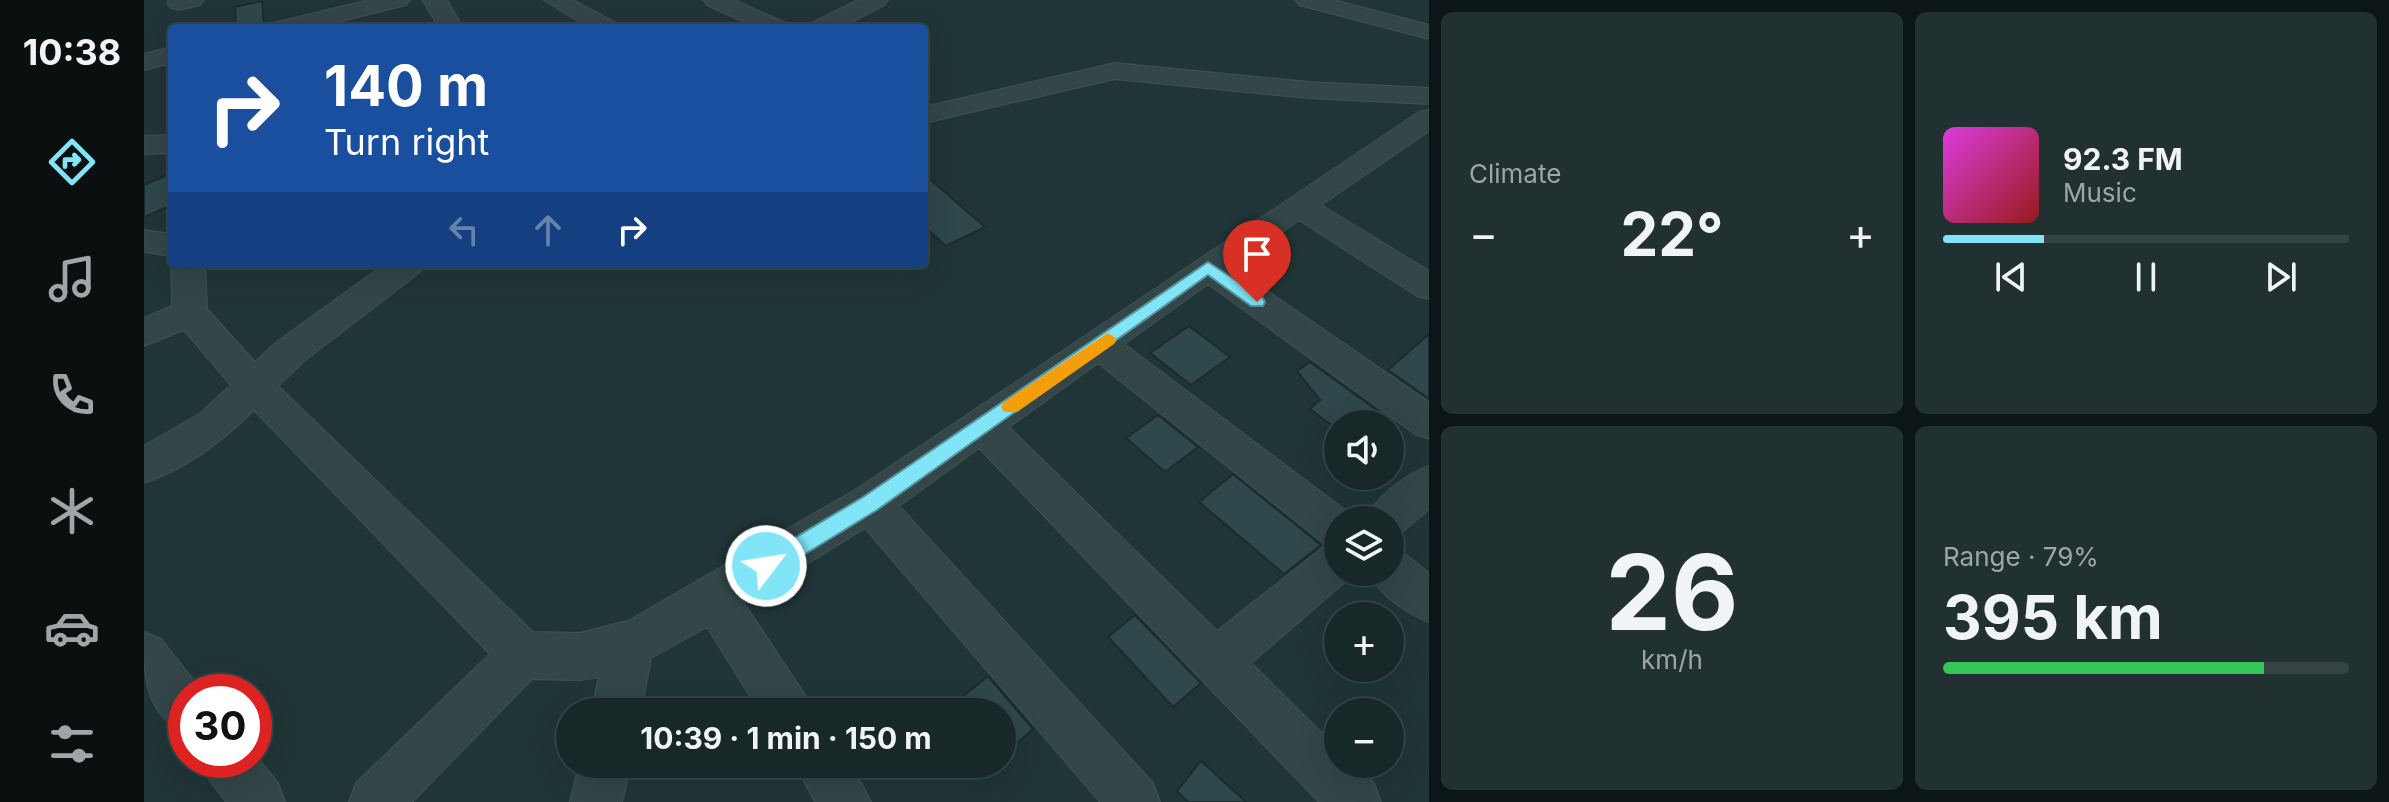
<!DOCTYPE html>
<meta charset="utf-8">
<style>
:root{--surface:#182829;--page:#213031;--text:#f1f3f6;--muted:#9fa6a8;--line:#364446;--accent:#81e5f7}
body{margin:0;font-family:Inter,sans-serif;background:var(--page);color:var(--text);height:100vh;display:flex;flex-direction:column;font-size:30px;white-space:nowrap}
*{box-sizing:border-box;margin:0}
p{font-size:26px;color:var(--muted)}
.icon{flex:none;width:44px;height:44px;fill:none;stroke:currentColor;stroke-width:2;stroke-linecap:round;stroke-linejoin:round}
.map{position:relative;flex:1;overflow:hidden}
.side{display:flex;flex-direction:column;gap:12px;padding:12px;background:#0d1617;width:960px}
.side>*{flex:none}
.hud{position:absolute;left:24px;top:24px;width:760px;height:244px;border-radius:8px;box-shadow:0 8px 32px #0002,0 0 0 2px var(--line);background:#1a4fa0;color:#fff;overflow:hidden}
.fabs{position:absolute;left:1180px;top:410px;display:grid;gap:16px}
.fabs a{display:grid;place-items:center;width:80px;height:80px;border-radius:50%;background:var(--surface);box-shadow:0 8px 32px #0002,0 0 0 2px var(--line);font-size:40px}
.speed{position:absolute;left:24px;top:674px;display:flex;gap:16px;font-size:40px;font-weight:700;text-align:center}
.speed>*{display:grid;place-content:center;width:104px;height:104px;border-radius:50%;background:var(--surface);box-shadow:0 8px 32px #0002,0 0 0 2px var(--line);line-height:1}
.speed .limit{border:12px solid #d22;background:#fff;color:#111}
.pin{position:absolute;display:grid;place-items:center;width:68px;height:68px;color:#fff;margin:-82px -34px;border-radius:50% 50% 50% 0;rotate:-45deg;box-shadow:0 0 8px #0007}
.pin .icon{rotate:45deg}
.me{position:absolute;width:88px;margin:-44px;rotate:59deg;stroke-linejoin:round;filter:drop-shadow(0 0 6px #0008)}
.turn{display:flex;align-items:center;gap:28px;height:168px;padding:0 24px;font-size:36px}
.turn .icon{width:104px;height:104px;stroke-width:2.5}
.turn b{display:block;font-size:56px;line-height:68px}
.lanes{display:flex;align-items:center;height:76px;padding:0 24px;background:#0003;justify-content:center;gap:40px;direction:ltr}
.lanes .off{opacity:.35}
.big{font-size:60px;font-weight:700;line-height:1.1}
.side .tile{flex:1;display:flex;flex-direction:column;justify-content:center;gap:12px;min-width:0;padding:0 28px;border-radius:12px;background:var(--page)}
.side .dial{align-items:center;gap:0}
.dial b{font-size:104px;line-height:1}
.song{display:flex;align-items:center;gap:24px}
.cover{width:96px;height:96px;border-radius:12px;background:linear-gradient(135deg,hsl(300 70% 55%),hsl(0 70% 35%))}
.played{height:8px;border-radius:4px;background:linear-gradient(90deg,var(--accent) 25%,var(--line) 25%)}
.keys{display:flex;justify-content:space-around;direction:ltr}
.heat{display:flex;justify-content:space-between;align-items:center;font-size:44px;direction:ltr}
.charge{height:12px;border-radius:6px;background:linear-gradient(90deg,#34c759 79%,var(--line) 0)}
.side .tiles{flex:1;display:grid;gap:12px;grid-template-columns:repeat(2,1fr)}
.trip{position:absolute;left:412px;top:698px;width:460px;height:80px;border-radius:40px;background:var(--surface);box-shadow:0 8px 32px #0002,0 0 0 2px var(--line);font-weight:700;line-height:80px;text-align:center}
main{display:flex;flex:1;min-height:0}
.menu{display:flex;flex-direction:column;width:144px;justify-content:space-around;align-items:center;background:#0a1010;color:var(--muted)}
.menu .icon{width:56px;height:56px}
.menu .on{color:var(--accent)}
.menu b{font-size:36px;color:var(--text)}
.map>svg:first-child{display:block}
.building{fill:#2f484b;stroke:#1b2c2e;stroke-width:2}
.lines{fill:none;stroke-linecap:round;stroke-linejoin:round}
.minor-casing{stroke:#405155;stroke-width:2}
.minor{fill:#344648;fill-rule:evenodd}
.route{fill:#81e5f7;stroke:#5495a1;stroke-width:2}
.slow{fill:#f59e0b}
</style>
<main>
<nav class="menu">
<b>10:38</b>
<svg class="icon on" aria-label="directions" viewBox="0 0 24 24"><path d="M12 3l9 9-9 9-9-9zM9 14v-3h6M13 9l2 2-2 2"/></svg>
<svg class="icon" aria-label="music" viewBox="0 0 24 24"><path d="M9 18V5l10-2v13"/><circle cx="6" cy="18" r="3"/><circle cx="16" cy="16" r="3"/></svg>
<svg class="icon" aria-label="phone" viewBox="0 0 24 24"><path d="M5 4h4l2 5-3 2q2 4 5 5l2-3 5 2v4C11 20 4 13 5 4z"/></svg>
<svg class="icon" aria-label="climate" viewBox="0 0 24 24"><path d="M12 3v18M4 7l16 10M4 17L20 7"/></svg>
<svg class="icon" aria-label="car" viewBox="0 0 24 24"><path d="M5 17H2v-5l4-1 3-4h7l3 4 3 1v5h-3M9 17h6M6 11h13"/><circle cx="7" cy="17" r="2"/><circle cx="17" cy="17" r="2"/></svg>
<svg class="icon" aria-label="filters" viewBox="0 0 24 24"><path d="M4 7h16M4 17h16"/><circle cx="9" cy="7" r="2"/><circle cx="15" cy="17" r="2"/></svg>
</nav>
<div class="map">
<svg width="1285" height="802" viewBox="0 0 1285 802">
<rect width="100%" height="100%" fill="#203537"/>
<path class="building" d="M118 1 120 25 92 28 91 7Z
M28 173V205L0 217V185Z
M780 174 841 227 802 246 780 226Z
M1045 326 1086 357 1047 385 1006 353Z
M1285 334V397L1284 398 1244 370Z
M1166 362 1252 424H1186L1166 409 1176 400 1153 371Z
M1014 415 1054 447 1021 472 982 438Z
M1089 474 1177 545 1140 574 1055 502Z
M991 615 1057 683 1029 707 964 637Z
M844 676 889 729 858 756V712H800Z
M1057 761 1102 802H1044L1033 791Z"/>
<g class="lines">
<defs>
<path id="minor" d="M25 0H60L56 5 35 10 27 8 23 3Z
M225 0H266L262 5 169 28H127L130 23Z
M279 0H303L319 28H295Z
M400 0H429L472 23 475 28H445Z
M559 0H590L642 23 645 28H613L563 5Z
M714 0H744L740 5 696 28H665L668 23Z
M1151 0H1190L1285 25V39L1155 5Z
M28 47V63L0 70V54Z
M971 63 1164 82 1285 88V104L1164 98 971 79 780 123V107Z
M1285 110V131L1177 205 1285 271V299L1273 296 1155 220 1088 267 1285 402V439L1271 434 1064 284 980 344 1209 516 1211 520H1194V572H1211L1209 575 1107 663 1194 749V764H1210L1230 783 1237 802H1175L835 448 755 506 1009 783 1016 802H956L721 528 600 603 661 695 669 712H616L563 627 507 658 497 712H447L455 677 436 680 388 679 268 802H205L212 783 346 654 110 410C80 440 41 469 0 483V446L57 413 87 385 40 330 0 346V318L28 306 27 264 28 263 61 264 63 309 111 362 134 341 241 264H281L276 272 160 361 134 386 389 632 436 633 484 621 711 490 1275 112ZM954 363 1182 545 1073 631 865 427Z
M28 135V153L0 154V136Z
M0 230 28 234V256L0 252Z
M1285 466V509L1257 533 1246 538V520H1221C1232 497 1261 475 1285 466Z
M1246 549 1262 555 1285 573V622C1262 613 1235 595 1225 572H1246Z
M0 632 17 639 59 692H42V734C0 713 0 677 0 632Z
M110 754 134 783 141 802H82L64 778 56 760H110Z
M435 764H487L478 802H426Z
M651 764H707L727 802H671Z"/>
</defs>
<use href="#minor" class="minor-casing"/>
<use href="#minor" class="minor"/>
</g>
<path class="route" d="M1064 262 1119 298 1121 302 1119 306H1107L1064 275 733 510 630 573 622 575 615 573 612 566 615 559 719 497Z"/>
<path class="slow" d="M964 333 973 339 970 344 873 412H860L857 407 860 402Z"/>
</svg>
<div class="fabs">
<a><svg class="icon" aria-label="sound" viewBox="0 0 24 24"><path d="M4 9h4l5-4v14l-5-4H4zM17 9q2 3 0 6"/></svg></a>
<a><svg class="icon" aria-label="layers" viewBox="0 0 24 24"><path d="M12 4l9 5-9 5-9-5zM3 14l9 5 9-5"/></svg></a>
<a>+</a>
<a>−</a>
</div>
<div class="speed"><div class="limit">30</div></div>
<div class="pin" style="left:1113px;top:302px;background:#d93025"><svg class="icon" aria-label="arrive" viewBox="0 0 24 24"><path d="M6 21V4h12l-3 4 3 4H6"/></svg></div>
<svg class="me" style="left:622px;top:566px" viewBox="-20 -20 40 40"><circle r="17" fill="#81e5f7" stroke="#fff" stroke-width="3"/><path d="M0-11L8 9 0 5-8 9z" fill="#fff"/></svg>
<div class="trip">10:39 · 1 min · 150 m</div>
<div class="hud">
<div class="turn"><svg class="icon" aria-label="right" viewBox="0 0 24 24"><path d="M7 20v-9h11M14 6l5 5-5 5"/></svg><div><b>140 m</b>Turn right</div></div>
<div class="lanes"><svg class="icon off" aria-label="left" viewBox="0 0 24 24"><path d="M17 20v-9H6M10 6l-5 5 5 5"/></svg><svg class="icon off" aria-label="ahead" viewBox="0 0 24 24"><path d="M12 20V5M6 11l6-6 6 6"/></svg><svg class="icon" aria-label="right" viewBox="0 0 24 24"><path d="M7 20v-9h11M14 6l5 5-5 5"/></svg></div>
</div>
</div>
<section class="side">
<div class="tiles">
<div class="tile"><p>Climate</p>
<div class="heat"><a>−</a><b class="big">22°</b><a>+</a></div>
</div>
<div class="tile">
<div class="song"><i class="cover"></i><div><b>92.3 FM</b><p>Music</p></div></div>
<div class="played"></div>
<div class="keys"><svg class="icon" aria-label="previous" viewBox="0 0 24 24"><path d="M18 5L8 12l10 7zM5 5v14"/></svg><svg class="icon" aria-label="pause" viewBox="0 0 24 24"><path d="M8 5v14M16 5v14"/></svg><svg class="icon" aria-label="next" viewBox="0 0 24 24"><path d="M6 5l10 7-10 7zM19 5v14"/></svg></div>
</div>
<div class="tile dial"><b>26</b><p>km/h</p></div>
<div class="tile"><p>Range · 79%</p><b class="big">395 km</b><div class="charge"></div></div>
</div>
</section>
</main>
